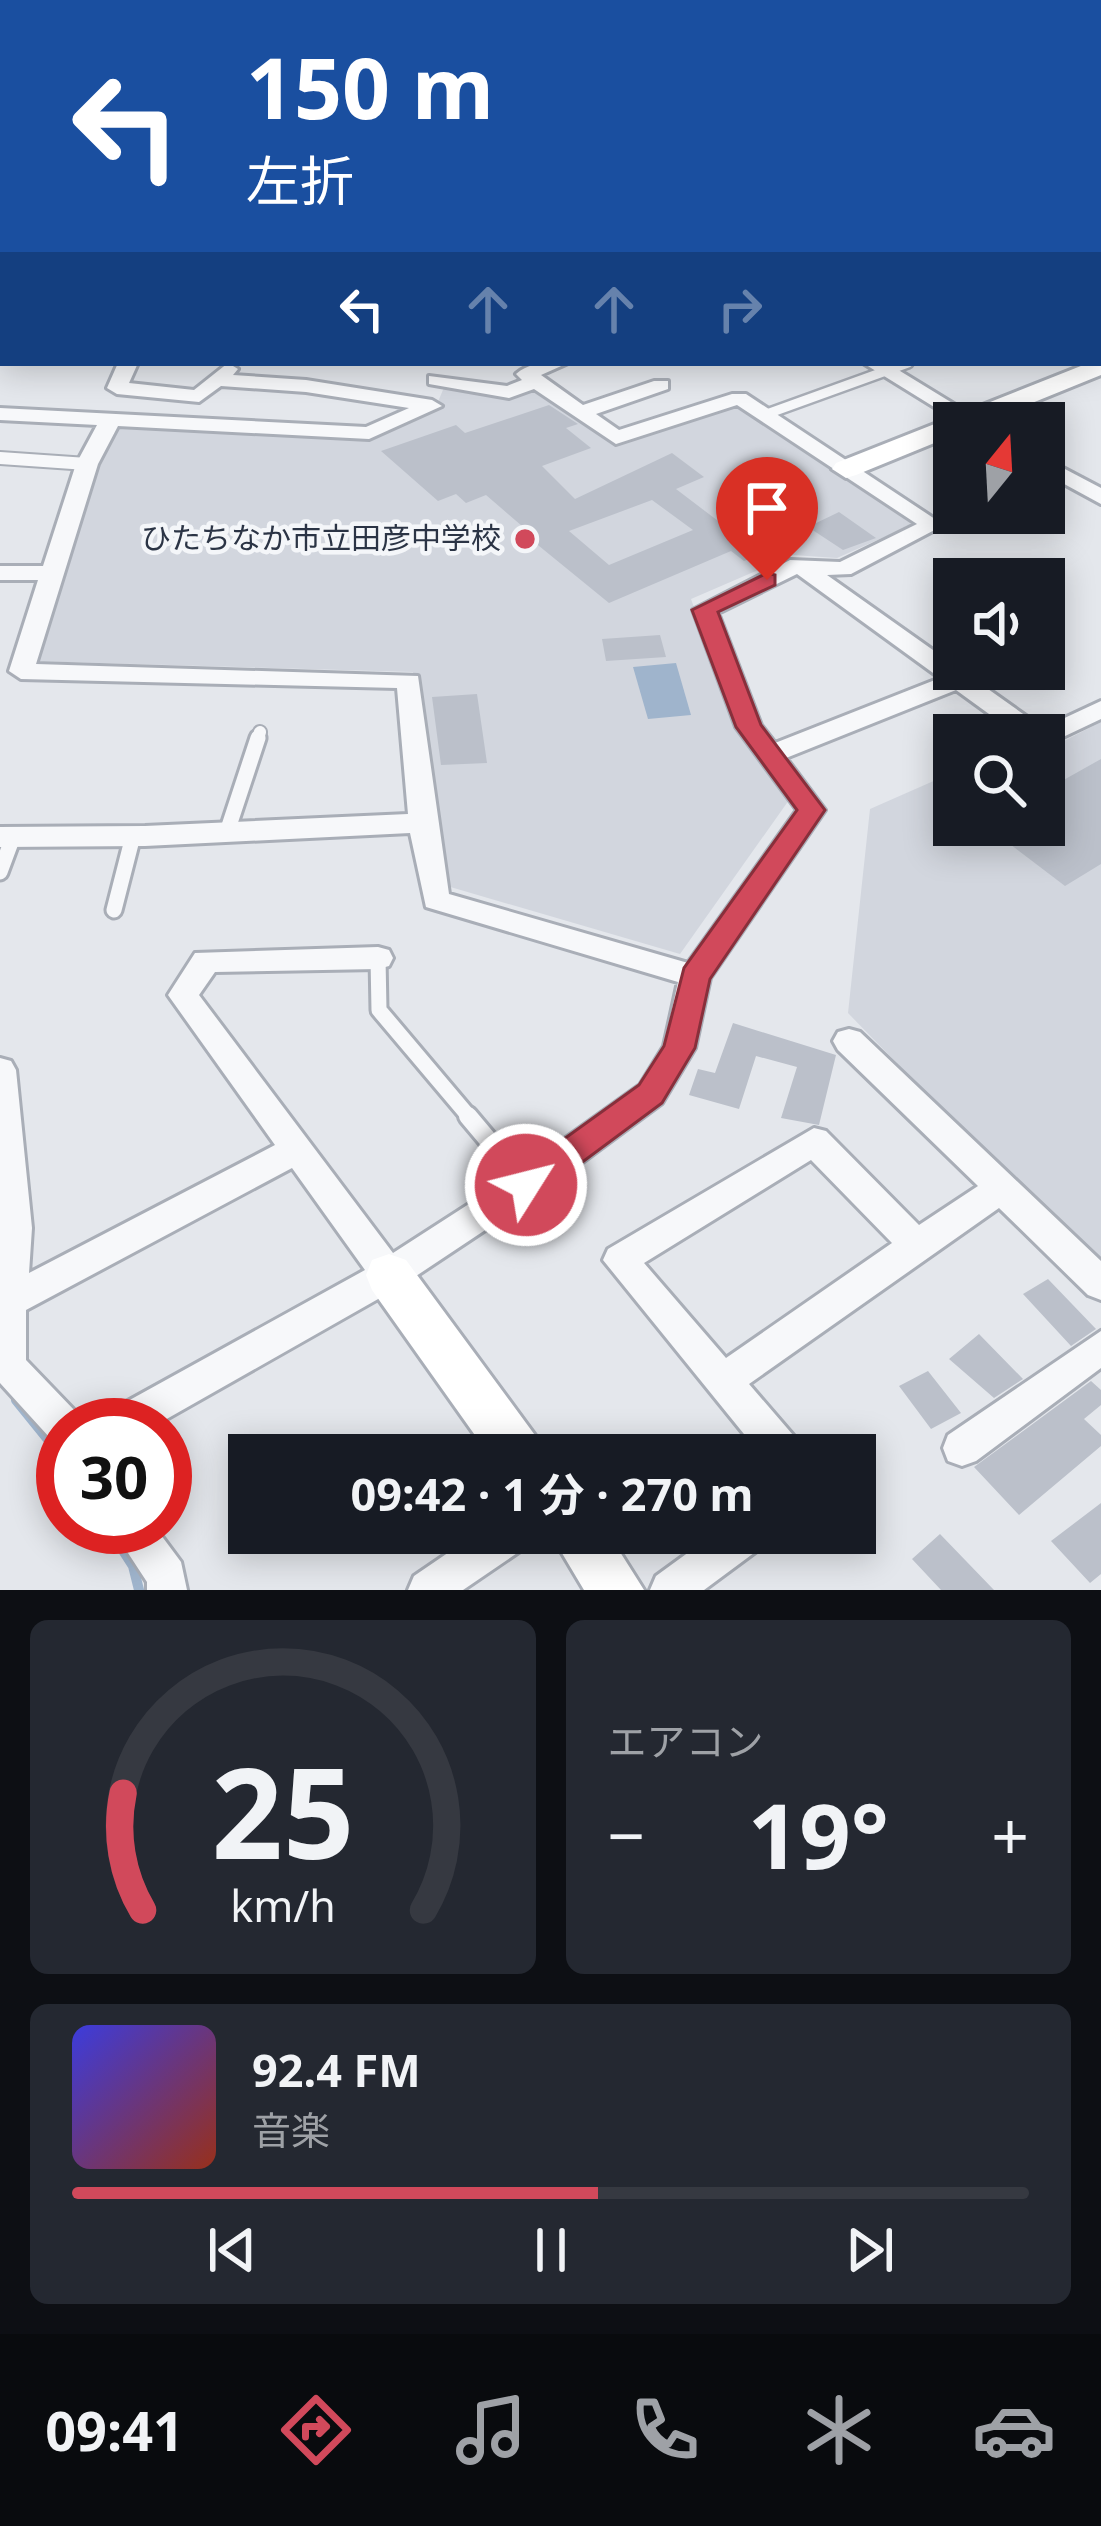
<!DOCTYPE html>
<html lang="ja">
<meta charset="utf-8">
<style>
:root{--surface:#171b24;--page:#242831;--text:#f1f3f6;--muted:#9ea1a6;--line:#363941;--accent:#d1495b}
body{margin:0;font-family:"Noto Sans","Noto Sans JP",sans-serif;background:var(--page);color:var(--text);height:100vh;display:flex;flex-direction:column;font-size:45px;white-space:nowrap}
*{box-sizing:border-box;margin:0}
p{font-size:39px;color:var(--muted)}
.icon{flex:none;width:66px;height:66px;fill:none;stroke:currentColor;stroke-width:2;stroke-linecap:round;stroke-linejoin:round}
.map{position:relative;height:1590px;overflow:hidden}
.sheet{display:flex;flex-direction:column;gap:30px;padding:30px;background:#0d0f14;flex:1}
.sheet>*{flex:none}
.hud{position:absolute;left:0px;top:0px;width:1101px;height:366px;box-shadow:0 6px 30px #0003;background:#1a4fa0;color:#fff;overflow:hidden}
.needle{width:78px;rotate:18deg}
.controls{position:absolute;left:933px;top:402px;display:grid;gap:24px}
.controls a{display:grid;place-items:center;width:132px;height:132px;border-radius:0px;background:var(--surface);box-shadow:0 6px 30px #0003;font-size:60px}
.speed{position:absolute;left:36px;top:1398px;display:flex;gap:24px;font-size:60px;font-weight:700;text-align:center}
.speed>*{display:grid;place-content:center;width:156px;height:156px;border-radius:50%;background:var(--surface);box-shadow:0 6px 30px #0003;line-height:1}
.speed .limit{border:18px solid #d22;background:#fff;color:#111}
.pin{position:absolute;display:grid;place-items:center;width:102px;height:102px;color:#fff;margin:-123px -51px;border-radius:50% 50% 50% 0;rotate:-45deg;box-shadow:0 0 12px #0007}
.pin .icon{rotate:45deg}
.me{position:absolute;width:132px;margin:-66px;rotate:54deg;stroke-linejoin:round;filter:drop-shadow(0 0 9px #0008)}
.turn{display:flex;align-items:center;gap:42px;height:252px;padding:0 48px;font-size:54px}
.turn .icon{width:156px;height:156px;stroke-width:2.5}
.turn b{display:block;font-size:84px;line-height:102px}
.lanes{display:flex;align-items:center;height:114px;padding:0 48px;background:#0003;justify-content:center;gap:60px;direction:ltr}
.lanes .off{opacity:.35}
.big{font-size:90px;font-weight:700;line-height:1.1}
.sheet .tile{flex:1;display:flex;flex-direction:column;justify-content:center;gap:18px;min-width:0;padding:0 42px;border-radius:18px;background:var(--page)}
.sheet .dial{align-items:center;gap:0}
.dial svg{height:312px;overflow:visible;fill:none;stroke:var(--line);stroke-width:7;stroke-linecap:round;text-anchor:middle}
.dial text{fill:var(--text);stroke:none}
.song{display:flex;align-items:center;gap:36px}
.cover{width:144px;height:144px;border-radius:18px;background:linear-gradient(135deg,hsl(240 70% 55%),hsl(10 70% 35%))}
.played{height:12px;border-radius:6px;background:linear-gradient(90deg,var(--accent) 55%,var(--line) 55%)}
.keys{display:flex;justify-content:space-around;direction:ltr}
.heat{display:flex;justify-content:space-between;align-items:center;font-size:66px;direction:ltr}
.sheet .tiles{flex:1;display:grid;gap:30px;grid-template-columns:1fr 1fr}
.tile:last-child{grid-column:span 2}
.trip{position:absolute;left:228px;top:1434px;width:648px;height:120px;border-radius:0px;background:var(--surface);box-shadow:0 6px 30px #0003;font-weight:700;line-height:120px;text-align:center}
.menu{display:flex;height:192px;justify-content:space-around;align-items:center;background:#090b0e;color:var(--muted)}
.menu .icon{width:84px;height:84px}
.menu .on{color:var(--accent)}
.menu b{font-size:54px;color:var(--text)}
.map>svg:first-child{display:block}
.built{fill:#d2d6de}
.water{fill:#9fb4cc}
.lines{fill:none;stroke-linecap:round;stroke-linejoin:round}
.stream{stroke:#9fb4cc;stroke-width:10}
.building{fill:#bbc0ca;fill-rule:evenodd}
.lane-far4-casing{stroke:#a9aeb7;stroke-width:10}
.lane-far3-casing{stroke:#a9aeb7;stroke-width:14}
.lane-far2-casing{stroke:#a9aeb7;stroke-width:16}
.lane-far1-casing{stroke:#a9aeb7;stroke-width:21}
.lane-casing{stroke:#a9aeb7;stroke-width:24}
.street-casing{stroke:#a9aeb7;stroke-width:6}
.secondary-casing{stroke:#a9aeb7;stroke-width:6}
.highway-casing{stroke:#8b94a3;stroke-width:6}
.lane-far4{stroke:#f7f8fa;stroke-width:8}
.lane-far3{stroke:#f7f8fa;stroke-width:9}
.lane-far2{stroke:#f7f8fa;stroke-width:12}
.lane-far1{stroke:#f7f8fa;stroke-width:15}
.lane{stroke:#f7f8fa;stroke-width:18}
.street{fill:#f7f8fa;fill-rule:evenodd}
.secondary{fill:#fff;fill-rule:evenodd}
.highway{fill:#fff;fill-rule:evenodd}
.route{fill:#d1495b;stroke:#882f3b;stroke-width:3}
.poi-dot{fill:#d1495b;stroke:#f4f6f9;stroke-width:4.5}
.labels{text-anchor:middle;stroke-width:9;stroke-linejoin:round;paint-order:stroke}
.poi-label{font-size:30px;fill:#2b3445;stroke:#f4f6f9;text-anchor:end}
</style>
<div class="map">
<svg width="1101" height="1590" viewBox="0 0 1101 1590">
<rect width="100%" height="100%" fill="#e4e7ec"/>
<path class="built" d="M445 385 541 389 614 443 736 401 918 522 837 558 793 555 691 599 736 727 789 800 680 954 447 886 413 672 32 661 92 464 115 424 371 435 435 409Z
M1101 722V1273L848 1013 870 809 954 772V825H1044V742H1062Z"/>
<path class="water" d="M676 663 691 715 648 719 633 667Z"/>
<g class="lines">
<path class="stream" d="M16 1400 63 1458
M108 1527 133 1566 139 1590"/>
</g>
<path class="building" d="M549 405 578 424 566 428 591 448 542 466 575 499 672 453 704 477 676 489 726 527 758 514 795 540 744 561 731 551 609 603 517 528 522 526 486 495 466 503 456 494 438 501 381 451 456 425 465 433ZM652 500 693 530 609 565 569 531Z
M839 512 876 538 843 550 808 527Z
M660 635 666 657 606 661 602 639Z
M477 694 487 763 441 765 432 697Z
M1101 759V864L1065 886 985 825H1044V791Z
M733 1023 836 1055 819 1125 781 1118 797 1067 756 1056 739 1109 689 1095 698 1069 715 1073Z
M1048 1279 1096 1329 1071 1346 1023 1294Z
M979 1334 1023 1379 994 1398 949 1359Z
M928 1371 961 1413 931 1429 899 1386Z
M1091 1381 1101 1390V1405L1084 1419 1101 1435V1446L1019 1515 974 1467Z
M1101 1503V1574L1090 1583 1051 1541Z
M940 1534 994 1590H941L912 1559Z"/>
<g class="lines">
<defs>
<path id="lane-far4" d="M932 3 937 0"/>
<path id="lane-far3" d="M764 415 908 363"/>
<path id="lane-far2" d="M0 458 87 464
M257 741 260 732"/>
<path id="lane-far1" d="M227 832 258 738
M0 872 13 837
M114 910 133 836
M378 958 379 1010 471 1119"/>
<path id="lane" d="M468 1116 526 1185"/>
<path id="street" d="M147 0H161L146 3Z
M520 0H536L518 3Z
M714 0H736L739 3H717Z
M1033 0H1052L1055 3H1036Z
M1098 17 1101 18V26L1098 25Z
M1098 131 1101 132V142L1098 141Z
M3 293V306L0 307V294Z
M118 363H138L129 383 194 390 228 363 238 369 233 375 306 380 432 400 442 406 369 439 118 426 98 464 36 664 418 676 449 894 688 963 797 810 736 727 693 610 790 560 840 562 917 524 737 405 616 444 534 389 509 398 429 384V376L507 386 522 380 516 374C530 361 549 363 568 363L541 375 583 405 654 381H668V389L596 414 619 430 732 394H746L944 525 851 574 827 575 1043 728 1101 701V719L1044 746V735H1018L956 690 786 758 825 810 710 978 695 1048 662 1103 538 1195 401 1286 156 1425H102L108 1412 365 1270 292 1168 26 1310V1360L76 1412 82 1425H63V1443L50 1438 0 1383V1058L11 1061 16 1070 32 1228 29 1273 275 1145 168 995 195 953 378 947 389 950 393 958 389 966 378 969 215 972 199 995 393 1253 514 1175 640 1085 664 1046 678 982 426 907 410 833 145 846 0 847V827L145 826 408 814 397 688 21 679 9 671 38 580H0V566H43L76 464 97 425 0 420V408L366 427 409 408 306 392 221 386 199 402 117 394 107 388ZM797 574 940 678 775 743 761 725 718 613Z
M863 363H887L985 423H960Z
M1044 458 1101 488V504L1044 473Z
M849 1029 860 1032 1101 1261V1300L1088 1295 999 1208 749 1384 799 1442 804 1455H761L603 1260 608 1249 814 1128 826 1131 919 1225 978 1186 838 1050 833 1041 838 1032ZM811 1160 892 1243 726 1358 644 1263Z
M1101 1331V1368L976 1461 962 1466 948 1461 943 1448 948 1435Z
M111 1527H155L181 1562 187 1590H147V1582Z
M477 1533H532L526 1547 463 1590H408L414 1576Z
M715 1533H768L762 1547 704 1590H650L656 1576Z"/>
<path id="secondary" d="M1098 275H1101V291H1098Z
M1101 358V375L983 423H954V435L856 475 846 478 832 469 836 463Z
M389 1254 406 1260 537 1438 545 1455H489L372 1290 366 1275 372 1260Z
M550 1533H608L644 1590H584Z"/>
<path id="highway" d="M354 0H386L352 3Z
M0 121H3L0 138Z"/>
</defs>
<use href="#lane-far4" class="lane-far4-casing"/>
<use href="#lane-far3" class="lane-far3-casing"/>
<use href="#lane-far2" class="lane-far2-casing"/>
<use href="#lane-far1" class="lane-far1-casing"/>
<use href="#lane" class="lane-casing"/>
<use href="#street" class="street-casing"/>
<use href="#secondary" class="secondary-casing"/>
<use href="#highway" class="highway-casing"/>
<use href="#lane-far4" class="lane-far4"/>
<use href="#lane-far3" class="lane-far3"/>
<use href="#lane-far2" class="lane-far2"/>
<use href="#lane-far1" class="lane-far1"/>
<use href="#lane" class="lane"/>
<use href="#street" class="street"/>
<use href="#secondary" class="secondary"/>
<use href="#highway" class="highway"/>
</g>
<path class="route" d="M767 573 775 575V585L718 612 761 725 825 810 710 979 695 1048 662 1103 538 1195 526 1200 514 1195 509 1185 514 1175 639 1085 664 1046 684 968 797 810 736 727 692 610Z"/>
<circle class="poi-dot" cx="525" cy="539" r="12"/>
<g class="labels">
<g class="poi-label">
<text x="501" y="549">ひたちなか市立田彦中学校</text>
</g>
</g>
</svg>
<div class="controls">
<a><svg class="needle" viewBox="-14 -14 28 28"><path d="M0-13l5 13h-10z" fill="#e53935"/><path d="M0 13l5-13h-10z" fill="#9ea1a6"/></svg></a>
<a><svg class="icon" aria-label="sound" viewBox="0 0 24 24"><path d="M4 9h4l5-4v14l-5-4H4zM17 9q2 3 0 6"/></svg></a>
<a><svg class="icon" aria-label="search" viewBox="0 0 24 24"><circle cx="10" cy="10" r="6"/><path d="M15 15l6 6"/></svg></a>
</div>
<div class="speed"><div class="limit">30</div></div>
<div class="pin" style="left:767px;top:580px;background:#d93025"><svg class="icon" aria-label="arrive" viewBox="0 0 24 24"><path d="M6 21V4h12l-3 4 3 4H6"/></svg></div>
<svg class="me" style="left:526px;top:1185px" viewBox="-20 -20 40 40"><circle r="17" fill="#d1495b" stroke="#fff" stroke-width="3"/><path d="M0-11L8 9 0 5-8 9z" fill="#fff"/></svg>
<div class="trip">09:42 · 1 分 · 270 m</div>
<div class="hud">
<div class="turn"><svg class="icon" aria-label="left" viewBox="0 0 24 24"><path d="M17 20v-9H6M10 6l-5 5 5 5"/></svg><div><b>150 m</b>左折</div></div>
<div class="lanes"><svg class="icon" aria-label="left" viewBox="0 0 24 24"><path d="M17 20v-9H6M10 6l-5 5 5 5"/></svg><svg class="icon off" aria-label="ahead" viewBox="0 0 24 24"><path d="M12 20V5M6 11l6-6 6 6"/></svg><svg class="icon off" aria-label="ahead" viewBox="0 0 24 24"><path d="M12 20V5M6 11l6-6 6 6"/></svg><svg class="icon off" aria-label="right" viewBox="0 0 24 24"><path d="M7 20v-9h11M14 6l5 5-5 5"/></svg></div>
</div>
</div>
<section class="sheet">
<div class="tiles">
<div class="tile dial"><svg viewBox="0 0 100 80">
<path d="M14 69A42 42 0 1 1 86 69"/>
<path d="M14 69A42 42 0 0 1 9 39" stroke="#d1495b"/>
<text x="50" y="56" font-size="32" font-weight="700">25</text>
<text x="50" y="72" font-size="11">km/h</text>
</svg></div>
<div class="tile"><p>エアコン</p>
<div class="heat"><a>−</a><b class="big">19°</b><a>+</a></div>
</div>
<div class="tile">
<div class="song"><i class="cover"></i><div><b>92.4 FM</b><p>音楽</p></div></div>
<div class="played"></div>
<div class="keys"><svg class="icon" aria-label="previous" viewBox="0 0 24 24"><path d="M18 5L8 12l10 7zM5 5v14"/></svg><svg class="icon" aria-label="pause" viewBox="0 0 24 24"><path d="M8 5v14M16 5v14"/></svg><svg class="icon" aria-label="next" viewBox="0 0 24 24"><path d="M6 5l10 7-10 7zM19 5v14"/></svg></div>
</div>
</div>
</section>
<nav class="menu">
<b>09:41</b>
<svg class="icon on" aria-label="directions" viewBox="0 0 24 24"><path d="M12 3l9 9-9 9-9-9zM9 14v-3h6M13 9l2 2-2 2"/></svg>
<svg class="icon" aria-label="music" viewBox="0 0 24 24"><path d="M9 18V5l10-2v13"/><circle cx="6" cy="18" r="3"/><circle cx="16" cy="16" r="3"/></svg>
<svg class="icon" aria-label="phone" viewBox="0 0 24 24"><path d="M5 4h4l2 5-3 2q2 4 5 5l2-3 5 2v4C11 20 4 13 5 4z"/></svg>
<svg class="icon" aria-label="climate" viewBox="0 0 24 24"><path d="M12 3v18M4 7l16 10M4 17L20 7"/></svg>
<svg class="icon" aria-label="car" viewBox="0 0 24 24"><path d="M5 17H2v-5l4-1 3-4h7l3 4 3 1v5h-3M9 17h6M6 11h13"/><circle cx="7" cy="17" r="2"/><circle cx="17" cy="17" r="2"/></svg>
</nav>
